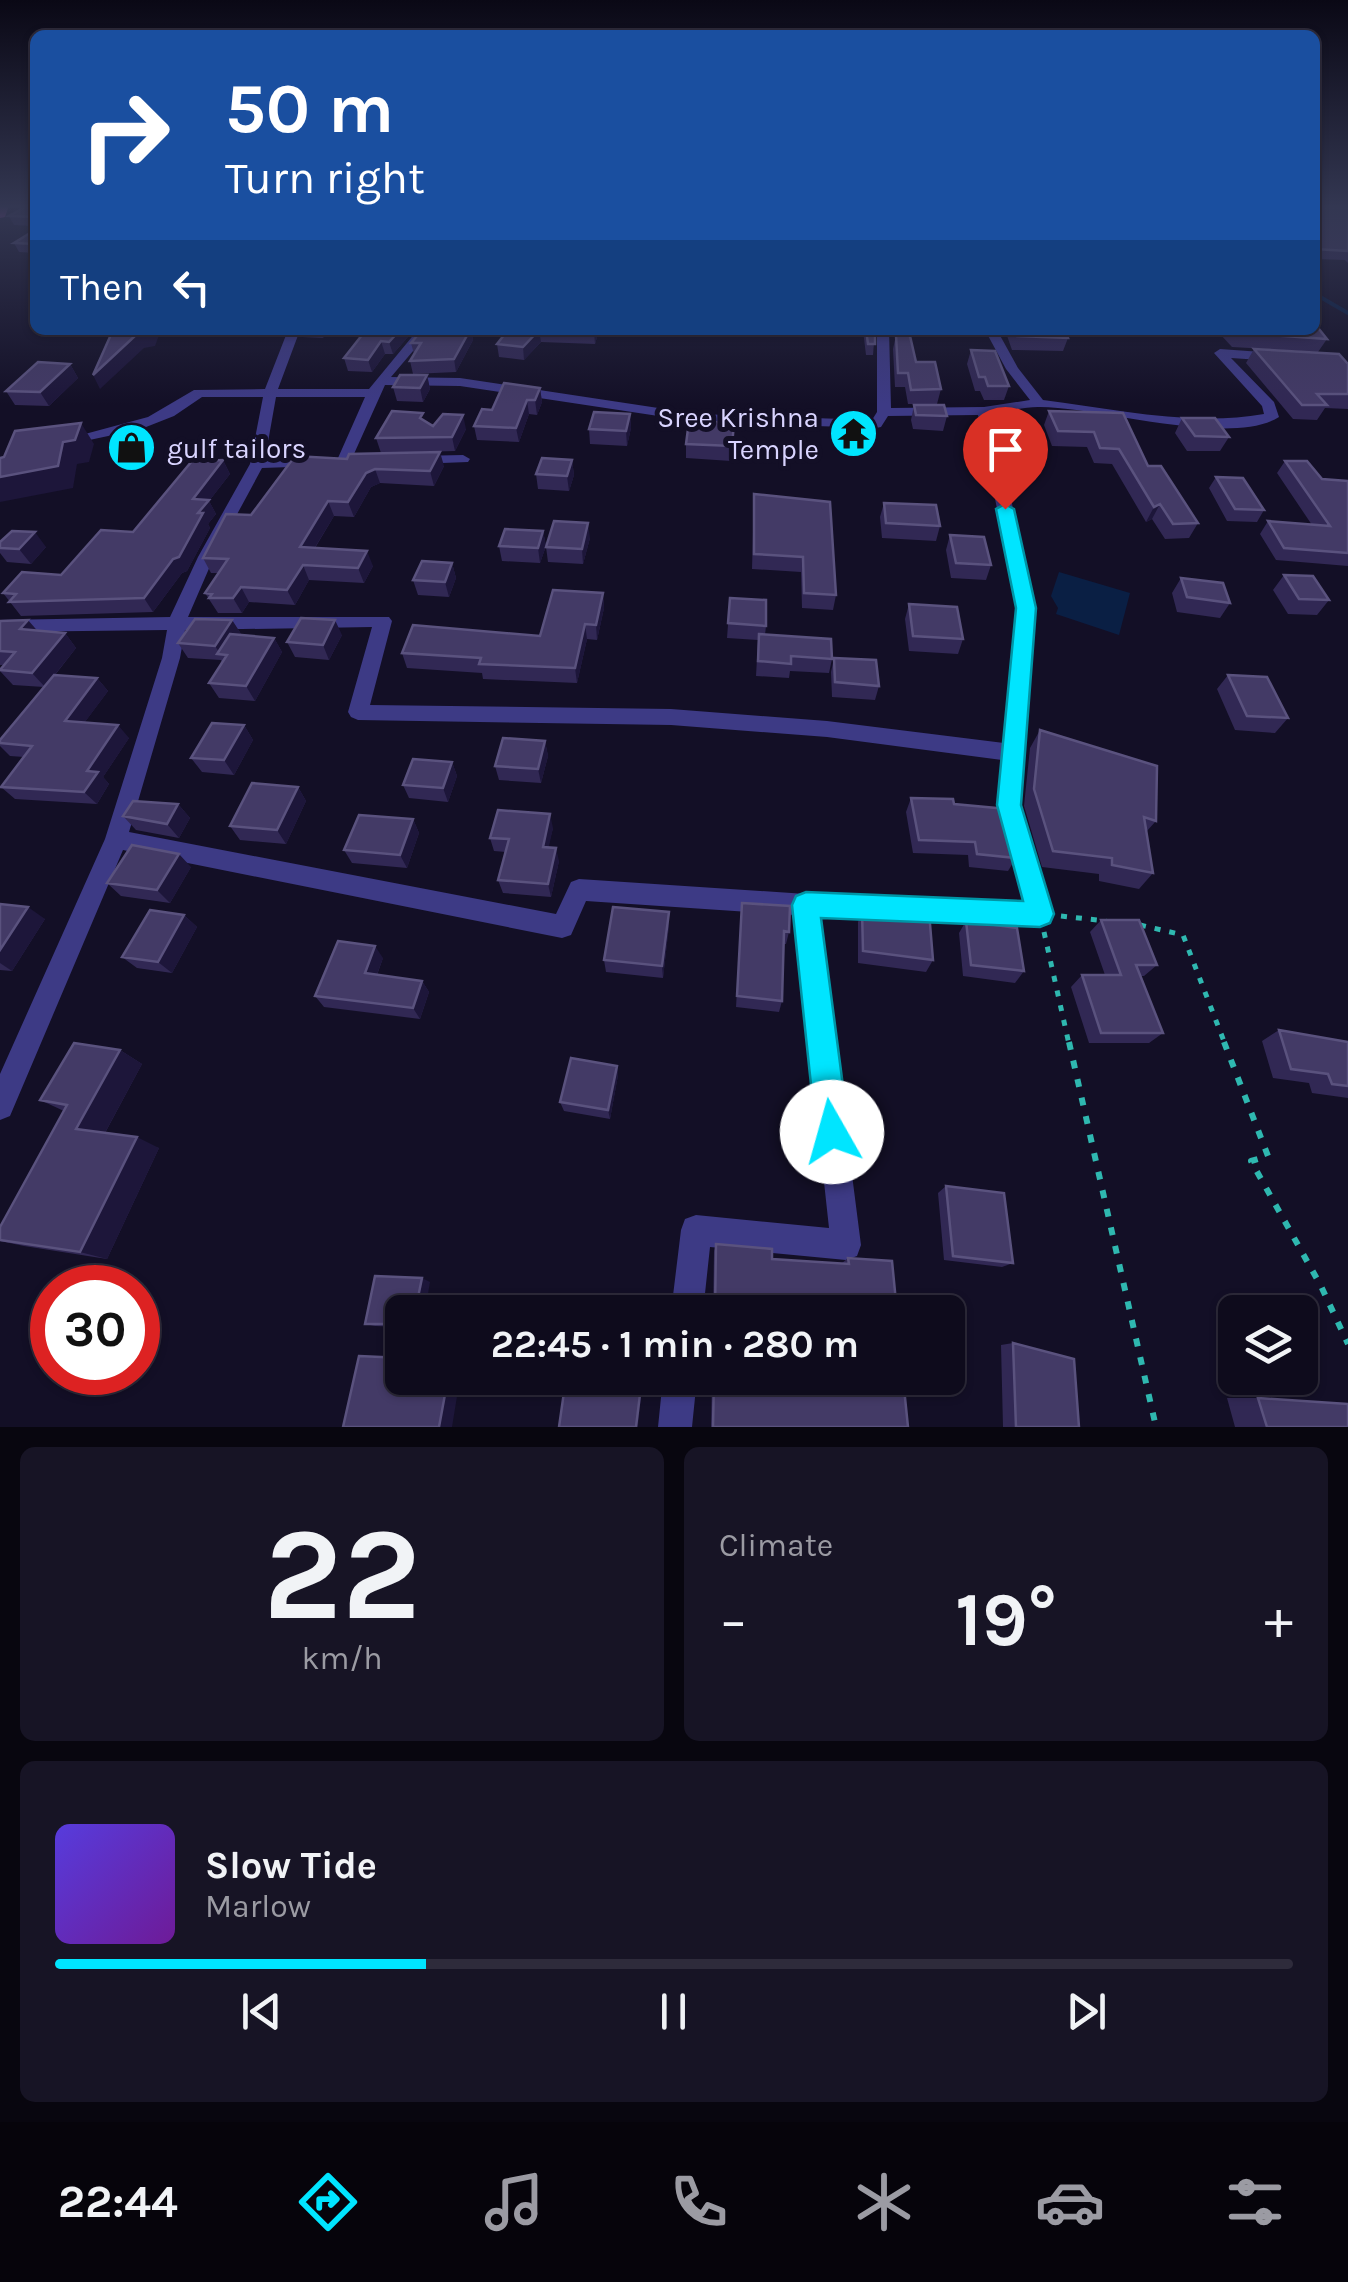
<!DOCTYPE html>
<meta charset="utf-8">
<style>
:root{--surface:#0e0b1c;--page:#171425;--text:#f1f3f6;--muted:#9b9ba3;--line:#2e2b3b;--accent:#00e5ff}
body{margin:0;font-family:Karla,sans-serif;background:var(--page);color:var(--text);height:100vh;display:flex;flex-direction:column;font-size:38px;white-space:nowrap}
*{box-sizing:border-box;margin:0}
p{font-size:32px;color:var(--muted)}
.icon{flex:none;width:55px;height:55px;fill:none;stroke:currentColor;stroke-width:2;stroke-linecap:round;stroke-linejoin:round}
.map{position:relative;height:1427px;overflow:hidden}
.drawer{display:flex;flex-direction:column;gap:20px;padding:20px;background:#08060f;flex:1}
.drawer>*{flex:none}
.top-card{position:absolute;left:30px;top:30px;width:1290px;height:305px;border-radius:15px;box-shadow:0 2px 8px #0004,0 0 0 2px var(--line);background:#1a4fa0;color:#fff;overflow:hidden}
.buttons{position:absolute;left:1218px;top:1295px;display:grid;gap:20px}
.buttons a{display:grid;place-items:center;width:100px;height:100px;border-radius:15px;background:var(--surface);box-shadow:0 2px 8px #0004,0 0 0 2px var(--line);font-size:50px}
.speed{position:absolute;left:30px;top:1265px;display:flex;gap:20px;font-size:50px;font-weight:700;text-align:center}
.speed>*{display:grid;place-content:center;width:130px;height:130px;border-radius:50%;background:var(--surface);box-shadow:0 2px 8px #0004,0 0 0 2px var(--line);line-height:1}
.speed .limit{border:15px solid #d22;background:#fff;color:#111}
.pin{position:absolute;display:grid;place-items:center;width:85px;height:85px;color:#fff;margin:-102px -42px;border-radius:50% 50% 50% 0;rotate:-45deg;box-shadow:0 0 10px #0007}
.pin .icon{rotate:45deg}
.me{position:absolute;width:110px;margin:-55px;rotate:353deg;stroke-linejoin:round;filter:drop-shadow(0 0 8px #0008)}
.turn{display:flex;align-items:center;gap:35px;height:210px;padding:0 30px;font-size:45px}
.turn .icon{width:130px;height:130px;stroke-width:2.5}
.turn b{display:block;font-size:70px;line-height:85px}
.then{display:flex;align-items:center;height:95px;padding:0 30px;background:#0003;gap:20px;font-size:38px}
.big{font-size:75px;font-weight:700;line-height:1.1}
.drawer .widget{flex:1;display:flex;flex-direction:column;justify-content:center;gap:15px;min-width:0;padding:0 35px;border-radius:15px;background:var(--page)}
.drawer .dial{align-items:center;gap:0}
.dial b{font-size:130px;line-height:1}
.song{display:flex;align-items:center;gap:30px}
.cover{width:120px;height:120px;border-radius:15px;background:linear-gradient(135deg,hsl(250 70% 55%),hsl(280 70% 35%))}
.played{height:10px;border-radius:5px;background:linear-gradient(90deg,var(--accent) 30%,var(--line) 30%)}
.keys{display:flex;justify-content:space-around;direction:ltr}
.heat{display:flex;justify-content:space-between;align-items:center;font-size:55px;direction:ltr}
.drawer .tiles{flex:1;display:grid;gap:20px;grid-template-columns:1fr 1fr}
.widget:last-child{grid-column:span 2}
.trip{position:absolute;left:385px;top:1295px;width:580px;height:100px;border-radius:15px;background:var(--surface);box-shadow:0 2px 8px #0004,0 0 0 2px var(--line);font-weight:700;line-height:100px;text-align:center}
.menu{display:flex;height:160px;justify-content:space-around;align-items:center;background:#06040b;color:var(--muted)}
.menu .icon{width:70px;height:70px}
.menu .on{color:var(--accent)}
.menu b{font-size:45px;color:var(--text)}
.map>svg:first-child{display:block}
.water{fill:#0a1f44}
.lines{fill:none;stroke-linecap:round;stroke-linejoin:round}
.stream{stroke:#0a1f44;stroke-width:4}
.path-far1{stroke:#2fb8b0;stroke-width:5;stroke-dasharray:6 9;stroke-linecap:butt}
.path{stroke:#2fb8b0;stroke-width:6;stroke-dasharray:8 11;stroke-linecap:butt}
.minor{fill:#3d3a85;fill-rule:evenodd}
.trunk{fill:#e055d1;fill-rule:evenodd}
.wall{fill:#312854}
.shaded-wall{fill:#1d163a}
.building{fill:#433a66;stroke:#5a527e;stroke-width:2.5}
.route{fill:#00e5ff;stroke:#0095a6;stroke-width:2.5}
.labels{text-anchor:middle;stroke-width:10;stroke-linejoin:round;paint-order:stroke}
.far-poi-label{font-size:28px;fill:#d9d4ff;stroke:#130f26;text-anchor:end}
</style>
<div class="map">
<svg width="1348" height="1427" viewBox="0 0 1348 1427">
<rect width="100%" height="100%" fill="#130f26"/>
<path class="water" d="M1059 572 1130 593 1119 635 1056 614 1058 608 1051 596Z"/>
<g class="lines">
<path class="stream" d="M1315 294 1348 313"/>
<path class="path-far1" d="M1061 916 1106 921
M1140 925 1183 935 1225 1044
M1044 932 1069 1044"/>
<path class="path" d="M1069 1042 1156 1427
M1224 1042 1268 1156 1251 1161 1321 1286 1348 1344"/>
<path class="minor" d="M288 330H300L278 389H369L416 332 420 331 529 330 523 334 424 338 391 377 460 378 698 414 872 420 877 412V330H889L891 408 984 407 1030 400 1006 369 985 330H997L1018 368 1043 400C1115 409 1192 427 1264 414L1262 406 1214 353 1220 349 1274 353 1280 357 1274 361 1231 358 1274 402 1279 417C1230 448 1096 406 1038 407 1023 407 1007 412 992 414L1035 607 1020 805 1052 914 1049 922 1040 925 819 917 861 1245 857 1256 846 1260 710 1247 703 1312H671L681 1230 685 1219 696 1215 829 1228 795 915 586 901 571 935 562 938 123 850 10 1116 0 1120V1074L105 839 162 658 167 630 0 632V620L170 617 198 557 250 464 263 397H202L174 416 141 429 66 445 59 441 148 417 194 390 265 389ZM385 385 460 386 698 422 876 428 881 427 888 416 978 415 1017 607 1004 743 827 721 671 709 370 705 392 621 389 617H188L214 557 262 468 349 465ZM276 397H365L338 458 265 459ZM372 627 348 712 351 717 358 720 671 725 827 737 1002 760 998 805 1025 902 806 894 579 879 571 882 556 914 129 832 180 658 185 630Z
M463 455 470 459 468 462 416 464 409 460 416 456Z
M663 1378H697L692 1427H658Z"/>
<path class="trunk" d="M0 205H9L5 217 0 218Z"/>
</g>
<path class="wall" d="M35 206V226L14 225 9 216Z
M1315 206H1348V263L1345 260 1315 259Z
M35 230V253L19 252 14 243Z
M300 330H329L323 338 302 337Z
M366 330H414L393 354H385L372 372 348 371 344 358Z
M422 330H471L473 340 456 372 413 374 410 361 414 354 411 343Z
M508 330H599L595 344 541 342 524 360 499 357 497 344Z
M863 330H875L873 355H866Z
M1005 330H1065L1068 338 1063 351 1012 350Z
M1201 330H1315L1327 339 1318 352 1232 347 1220 334 1221 331Z
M896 335 916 362 941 389 937 404H908L905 387H895L893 349Z
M1254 349 1348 364V409L1325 408 1317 420 1293 419 1246 363Z
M971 350 1009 386 1004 400H984L980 391H975L967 364Z
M70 364 78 378 49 406 15 405 6 391Z
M427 375 430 389 423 402 397 401 393 387Z
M540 388 542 402 537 415 529 414 519 442 477 440 474 426 492 410Z
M914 405 947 416 943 431 913 429 911 420Z
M1049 411 1123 413 1148 466 1198 523 1189 538 1165 539 1152 519 1146 522 1112 464 1094 463 1087 447 1052 446 1044 425Z
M630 414 631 428 627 446 590 444 589 429Z
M1182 418 1229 437 1220 451H1187L1175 433Z
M734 423 731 461 686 458V444Z
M433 426 466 429 455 451 381 453 376 438Z
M295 456 444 466 434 486 380 483 371 487 354 517 334 516 315 548 373 566 364 583 309 580 295 605 249 602 242 613H218L205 593 219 573H211L203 558 251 515Z
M223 460 230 474 209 501 216 514 208 524 210 528 187 571 182 573 153 612 21 616 3 593 61 575 133 532Z
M572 460 574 475 569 491 538 489 536 474Z
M1285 461 1322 479 1348 481V566L1276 560 1260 534 1268 521 1312 525 1277 473Z
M1216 477 1264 510 1257 522 1227 521 1209 488Z
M754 494 836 595 833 610 802 608 801 572 752 569Z
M884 503 940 526 936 541 882 538 880 517Z
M543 531 546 546 540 563 502 561 499 546Z
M950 535 991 565 986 580 951 578 946 550Z
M590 538 583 564 548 562 546 547Z
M0 542 46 547 31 564 7 562 0 553Z
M452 563 456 578 449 597 418 595 413 580Z
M1284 575 1329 600 1317 615 1288 614 1273 590Z
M1181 578 1230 603 1220 618 1177 612 1172 593Z
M603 593 604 608 597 640 587 639 577 683 483 679 482 673 407 668 402 653 540 636Z
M730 598 766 626 765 635 832 659 829 673 790 671 789 678 756 676 758 640 727 638Z
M909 604 963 639 958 654 909 651 905 619Z
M232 620 241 634 274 638 282 652 255 701 219 698 209 683 222 662 221 660 188 658 178 643Z
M0 621 37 631 65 633 76 648 55 675 97 678 108 691 84 723 129 738 103 777 109 784 97 804 15 799 1 787 24 757 10 756 0 746V740L44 687 13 685 0 671 4 665H0Z
M342 635 329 660 295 657 287 642Z
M834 658 879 686 875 700 832 697 831 672Z
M1228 675 1288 718 1275 733 1235 730 1217 689Z
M244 725 253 740 234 775 202 772 191 758Z
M1040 730 1156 821 1146 832 1153 873 1139 889 1099 881V874L1042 867 1024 806 1030 748Z
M545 741 548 756 541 783 499 780 495 766Z
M452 762 457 776 448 802 409 798 403 785Z
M298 787 306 801 286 844 240 840 230 826Z
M911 798 954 804 1019 850 1016 855V858L1008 871 969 867 968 855 913 853 906 812Z
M178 804 190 818 179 838 136 830 123 816Z
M413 819 419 833 407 868 352 863 344 850Z
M553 828 548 847 559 861 551 897 503 893 498 880 506 852 494 851 490 838Z
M191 867 170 903 121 896 107 883Z
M742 903 789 932 786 944H784L782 1001 779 1012 736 1007Z
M0 904 45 919 12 971 0 970Z
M862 910 933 960 926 972 858 963V922Z
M184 915 197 927 172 973 137 968 122 957Z
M1101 920 1157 965 1144 976H1141L1163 1033 1149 1043H1089L1071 987 1082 975H1105L1090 932Z
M966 921 1024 971 1015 983 963 976 959 933Z
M669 925 663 978 606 972 604 960Z
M383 958 377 975 422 981 429 992 420 1019 324 1007 315 996Z
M1279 1030 1348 1042V1098L1312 1093 1309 1083 1273 1078 1262 1041Z
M120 1050 142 1064 105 1133 159 1148 107 1259 24 1246 0 1241 64 1111 40 1100Z
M617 1066 618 1075 610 1119 564 1111 560 1102Z
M946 1186 1013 1263 1002 1267 944 1260 938 1193Z
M716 1244 772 1259 841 1264 848 1258 897 1312H713L714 1251Z
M430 1282 402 1312V1327L375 1326 365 1324Z
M1013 1343 1079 1427H1003L1001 1345Z
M712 1378H903L908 1427H711Z
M1227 1398H1258L1348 1427H1235Z"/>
<path class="shaded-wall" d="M150 330H161L155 346 144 348 100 389 93 375 137 334Z
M321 330H329L323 338Z
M400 330H414L393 354 389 342Z
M470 330H471L473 340 456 372 454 359Z
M539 330 541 342 524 360 523 347Z
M594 330H599L595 344 594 332Z
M381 341 385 354 372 372 368 360Z
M70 364 78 378 49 406 40 392Z
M427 375 430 389 423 402 420 388Z
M540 388 542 402 537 415 535 400Z
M527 400 529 414 519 442 516 428Z
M630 414 631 428 627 446 626 431Z
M463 415 466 429 455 451 452 437Z
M81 423 94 444 89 462 77 464 73 488 0 502V477L63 442Z
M440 452 444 466 434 486 430 471Z
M223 460 230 474 209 501 216 514 208 524 210 528 187 571 182 573 153 612 144 598 193 499Z
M572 460 574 475 569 491 567 476Z
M375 469 380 483 371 487 354 517 348 502 366 473Z
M328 501 334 516 306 562 300 547Z
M1160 504 1152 519 1146 522 1154 507Z
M588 523 590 538 583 564 582 549Z
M543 531 546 546 540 563 538 548Z
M35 532 46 547 31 564 19 549Z
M367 551 373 566 364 583 358 568Z
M452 563 456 578 449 597 445 582Z
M303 565 309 580 295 605 287 590Z
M241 587 249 602 242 613 233 598Z
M603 593 604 608 597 640 596 625Z
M28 620 41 635 20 629Z
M232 620 241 634 221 655 215 646Z
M335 620 342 635 329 660 323 645Z
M585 624 587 639 577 683 575 668Z
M65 633 76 648 45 687 32 673Z
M274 638 282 652 255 701 246 686Z
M97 678 108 691 76 734 65 721Z
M118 725 129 738 103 777 109 784 97 804 84 792 87 771Z
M244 725 253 740 234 775 224 760Z
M545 741 548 756 541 783 538 769Z
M452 762 457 776 448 802 443 788Z
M298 787 306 801 286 844 277 830Z
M178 804 190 818 179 838 167 824Z
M550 814 553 828 546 860 543 847Z
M413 819 419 833 407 868 400 855Z
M556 848 559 861 551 897 548 884Z
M179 854 191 867 170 903 157 890Z
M28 907 45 919 12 971 0 963V950Z
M669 912V925L663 978 662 966Z
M184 915 197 927 172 973 158 962Z
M375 946 383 958 373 985 365 973Z
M422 981 429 992 420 1019 413 1008Z
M120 1050 142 1064 101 1140 76 1129Z
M617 1066 618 1075 610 1119 608 1110Z
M137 1137 159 1148 107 1259 80 1252Z
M422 1278 430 1282 425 1312H415Z
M448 1378H460L452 1427H439Z
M642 1378H643L638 1427H636Z"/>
<path class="building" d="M27 206H35V217L9 216Z
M1315 206H1348V251L1315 249Z
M35 230V244L14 243Z
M1315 324 1327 339 1239 333 1236 330H1315Z
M113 330H150L149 333 137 334 93 375Z
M366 330H400L389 342 381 341 368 360 344 358Z
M422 330H470L454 359 410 361 421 343H411Z
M508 330H539L523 347 497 344Z
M549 330H594V332Z
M866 330H875V344H868Z
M1014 330H1065L1068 338 1017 336Z
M896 335 910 336 916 362H935L941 389 911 390 908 373H898Z
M1254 349 1339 354 1348 364V394H1317L1327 405H1302Z
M971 350 995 351 1009 386H988L985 377H979Z
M38 362 70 364 40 392 6 391Z
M400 375H427L420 388 393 387Z
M504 383 540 388 535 400H527L516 428 474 426 482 409 492 410Z
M914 405H944L947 416 916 415Z
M392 411 423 413 420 418 433 426 443 414 463 415 452 437 376 438Z
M1049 411 1123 413 1148 466H1161L1198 523 1173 524 1160 504 1154 507 1119 449 1100 448 1094 432 1058 431Z
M594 412 630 414 626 431 589 429Z
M1182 418H1215L1229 437 1195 436Z
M689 421 734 423 732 446 686 444Z
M81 423 75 440 63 442 58 466 0 477V458L4 457 15 431Z
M440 452 430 471 375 469 366 473 348 502 328 501 300 547 367 551 358 568 303 565 287 590 241 587 233 598H209L212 594 205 593 228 559 203 558 226 514 251 515 295 456 347 459 349 454Z
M542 458 572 460 567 476 536 474Z
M223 460 193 499 209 500 198 513H203L179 557 173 559 144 598 9 602 16 594 3 593 22 572 61 575 101 530 133 532 192 461Z
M1285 461H1307L1322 479 1348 481V553L1284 548 1268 521 1330 526Z
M1216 477 1243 478 1264 510 1235 509Z
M754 494 830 502 836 595 804 593 803 557 754 554Z
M884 503 936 505 940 526 886 523Z
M554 521 588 523 582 549 546 547Z
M505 529 543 531 538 548 499 546Z
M12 531 35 532 19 549 0 548V542Z
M950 535 984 537 991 565 956 563Z
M422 561 452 563 445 582 413 580Z
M1284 575 1313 576 1329 600 1299 599Z
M1181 578 1223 583 1230 603 1187 597Z
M553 590 603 593 596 625 585 624 575 668 479 664 481 658 402 653 413 625 540 636Z
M730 598 766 600V626L728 623Z
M909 604 957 607 963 639 913 636Z
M301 618 335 620 323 645 287 642Z
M195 619 232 620 215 646 178 643Z
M28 620 20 629 65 633 32 673 0 670 15 652 0 651V621Z
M230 634 274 638 246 686 209 683 227 655 217 654Z
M759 634 831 639 832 659 791 656V664L758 661Z
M834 658 876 660 879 686 835 682Z
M54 675 97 678 65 721 118 725 87 771 98 772 84 792 1 787 32 746 0 743V740Z
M1228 675 1267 677 1288 718 1247 716Z
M212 723 244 725 224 760 191 758Z
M1040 730 1157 766 1156 821 1144 817 1153 873 1112 865V858L1053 851 1034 789Z
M503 738 545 741 538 769 495 766Z
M413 759 452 762 443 788 403 785Z
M252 783 298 787 277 830 230 826Z
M911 798 953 799 954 804 1007 809 1019 850H1015L1016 858 977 854 975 842 919 840Z
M133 801 178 804 167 824 123 816Z
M498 810 550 814 543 847 556 848 548 884 498 880 509 839 490 838Z
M359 815 413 819 400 855 344 850Z
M132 845 179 854 157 890 107 883Z
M742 903 790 906 789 932 784 931 782 1001 737 996Z
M0 904 28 907 0 950Z
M613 907 669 912 662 966 604 960Z
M150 910 184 915 158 962 122 957Z
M862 910 929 912 933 960 863 951Z
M1101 920H1139L1157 965H1136L1163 1033H1101L1082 975H1121Z
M966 921 1017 928 1024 971 971 965Z
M338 941 375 946 365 973 422 981 413 1008 315 996Z
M1279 1030 1348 1042V1086L1332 1084 1328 1074 1291 1069Z
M74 1043 120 1050 76 1129 137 1137 80 1252 0 1240V1227L67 1105 40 1100Z
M571 1058 617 1066 608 1110 560 1102Z
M946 1186 1004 1193 1013 1263 953 1256Z
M716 1244 772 1249V1259L849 1264 848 1258 892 1261 897 1312H715Z
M375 1276 422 1278 415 1312H402V1324H365Z
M1013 1343 1074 1359 1079 1427H1016Z
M359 1356 402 1358V1378H448L439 1427H343Z
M566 1378H642L636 1427H559Z
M714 1378H903L908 1427H713Z
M1258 1398 1348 1404V1427H1267Z"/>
<linearGradient id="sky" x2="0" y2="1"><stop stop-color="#0a0815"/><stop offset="0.51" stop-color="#333752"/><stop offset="1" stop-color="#333752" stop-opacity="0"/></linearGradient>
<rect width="1348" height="405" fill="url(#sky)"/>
<path class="route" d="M1005 504 1014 509 1036 608 1021 805 1054 914 1050 923 1040 927 821 918 849 1132 844 1143 832 1148 821 1143 816 1132 792 905 796 896 806 892 1023 901 997 805 1016 608 996 509Z"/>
<defs>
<symbol id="temple-disc" viewBox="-11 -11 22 22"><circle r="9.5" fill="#00e5ff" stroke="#130f26"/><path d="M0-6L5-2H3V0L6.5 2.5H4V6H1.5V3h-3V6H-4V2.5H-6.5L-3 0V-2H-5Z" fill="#111"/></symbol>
<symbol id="shop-disc" viewBox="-11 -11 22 22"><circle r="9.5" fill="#00e5ff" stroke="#130f26"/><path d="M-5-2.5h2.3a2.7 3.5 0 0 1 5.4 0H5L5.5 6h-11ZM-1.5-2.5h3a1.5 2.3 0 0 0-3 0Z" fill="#111"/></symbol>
</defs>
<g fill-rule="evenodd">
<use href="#temple-disc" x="826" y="406" width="55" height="55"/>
<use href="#shop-disc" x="104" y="420" width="55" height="55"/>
</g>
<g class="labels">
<g class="far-poi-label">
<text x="819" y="427">Sree Krishna<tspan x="819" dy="32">Temple</tspan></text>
<text x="167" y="458" text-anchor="start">gulf tailors</text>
</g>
</g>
</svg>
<div class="buttons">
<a><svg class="icon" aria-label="layers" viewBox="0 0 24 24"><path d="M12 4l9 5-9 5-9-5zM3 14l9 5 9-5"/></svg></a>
</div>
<div class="speed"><div class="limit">30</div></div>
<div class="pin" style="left:1005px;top:509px;background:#d93025"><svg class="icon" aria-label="arrive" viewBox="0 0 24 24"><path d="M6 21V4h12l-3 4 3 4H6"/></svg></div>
<svg class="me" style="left:832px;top:1132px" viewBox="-20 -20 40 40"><circle r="19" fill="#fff"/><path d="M0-13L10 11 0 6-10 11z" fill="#00e5ff"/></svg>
<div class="trip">22:45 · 1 min · 280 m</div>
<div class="top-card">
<div class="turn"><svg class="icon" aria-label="right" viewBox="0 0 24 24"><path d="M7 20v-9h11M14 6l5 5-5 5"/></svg><div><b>50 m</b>Turn right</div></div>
<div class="then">Then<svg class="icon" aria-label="left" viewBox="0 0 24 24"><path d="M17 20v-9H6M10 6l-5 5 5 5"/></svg></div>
</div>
</div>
<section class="drawer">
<div class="tiles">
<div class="widget dial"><b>22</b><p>km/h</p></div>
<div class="widget"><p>Climate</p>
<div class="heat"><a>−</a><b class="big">19°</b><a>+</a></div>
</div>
<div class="widget">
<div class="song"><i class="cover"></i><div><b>Slow Tide</b><p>Marlow</p></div></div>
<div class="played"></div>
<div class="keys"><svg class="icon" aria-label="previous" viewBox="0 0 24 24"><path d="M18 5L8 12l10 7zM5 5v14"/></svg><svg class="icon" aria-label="pause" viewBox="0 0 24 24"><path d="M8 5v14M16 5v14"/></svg><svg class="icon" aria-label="next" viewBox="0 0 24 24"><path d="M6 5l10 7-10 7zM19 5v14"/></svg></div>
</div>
</div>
</section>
<nav class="menu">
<b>22:44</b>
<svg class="icon on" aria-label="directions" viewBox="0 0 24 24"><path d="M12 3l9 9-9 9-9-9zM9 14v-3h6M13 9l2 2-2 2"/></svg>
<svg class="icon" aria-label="music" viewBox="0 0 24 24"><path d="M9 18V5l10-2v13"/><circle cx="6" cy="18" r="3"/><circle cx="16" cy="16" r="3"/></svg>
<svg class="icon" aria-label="phone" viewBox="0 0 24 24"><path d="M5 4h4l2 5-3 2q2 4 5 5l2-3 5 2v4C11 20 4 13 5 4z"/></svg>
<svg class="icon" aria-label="climate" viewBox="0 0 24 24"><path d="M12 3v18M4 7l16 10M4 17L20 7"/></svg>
<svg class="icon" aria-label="car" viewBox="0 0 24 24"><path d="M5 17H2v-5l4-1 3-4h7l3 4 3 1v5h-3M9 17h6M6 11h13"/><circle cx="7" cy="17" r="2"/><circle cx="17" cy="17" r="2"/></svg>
<svg class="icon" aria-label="filters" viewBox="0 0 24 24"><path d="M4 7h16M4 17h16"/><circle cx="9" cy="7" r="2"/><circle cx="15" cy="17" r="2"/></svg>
</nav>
